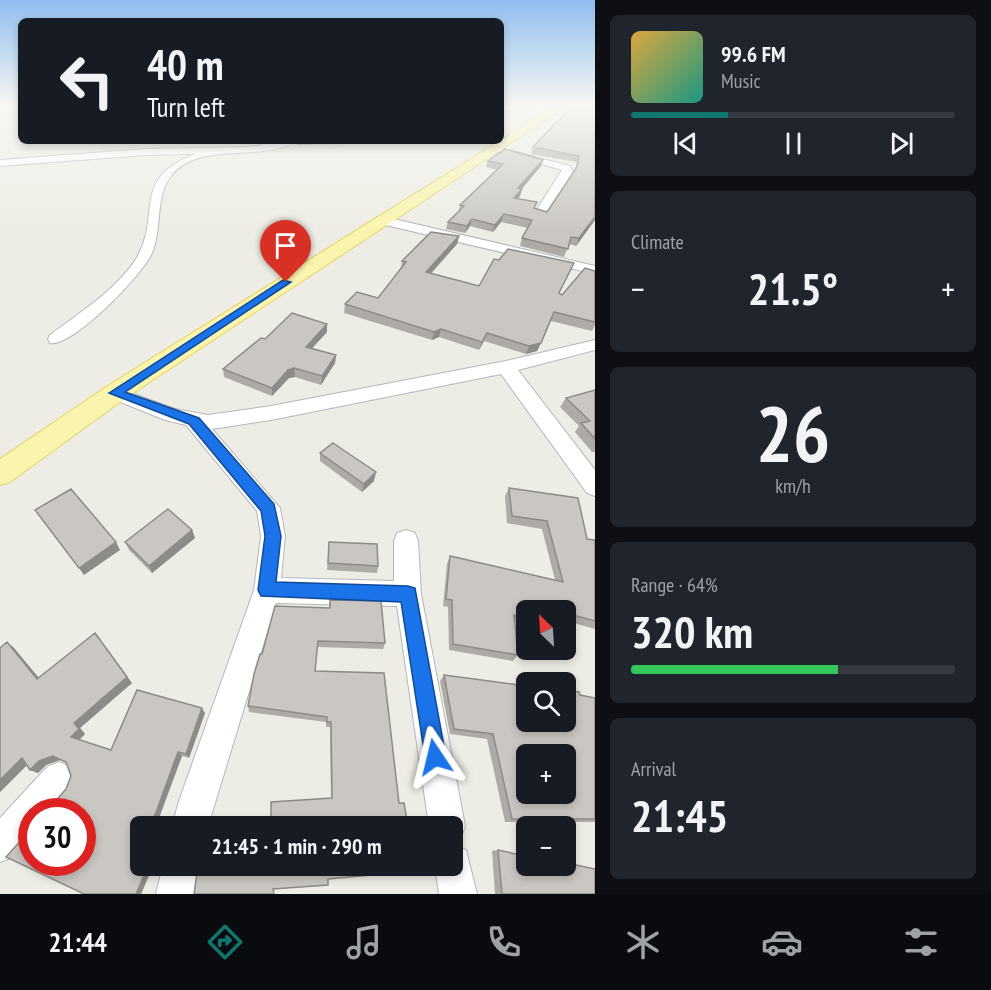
<!DOCTYPE html>
<meta charset="utf-8">
<style>
:root{--surface:#171b24;--page:#20242c;--text:#f1f3f6;--muted:#9ea1a6;--line:#363941;--accent:#0f766e}
body{margin:0;font-family:"PT Sans Narrow",sans-serif;background:var(--page);color:var(--text);height:100vh;display:flex;flex-direction:column;font-size:22px;white-space:nowrap}
*{box-sizing:border-box;margin:0}
p{font-size:20px;color:var(--muted)}
.icon{flex:none;width:33px;height:33px;fill:none;stroke:currentColor;stroke-width:2;stroke-linecap:round;stroke-linejoin:round}
.map{position:relative;flex:1;overflow:hidden}
.side{display:flex;flex-direction:column;gap:15px;padding:15px;background:#0d0f14;width:396px}
.side>*{flex:none}
.banner{position:absolute;left:18px;top:18px;width:486px;height:126px;border-radius:9px;box-shadow:0 3px 9px #0003;background:#171b24;color:var(--text);overflow:hidden}
.needle{width:39px;rotate:335deg}
.tools{position:absolute;left:516px;top:600px;display:grid;gap:12px}
.tools a{display:grid;place-items:center;width:60px;height:60px;border-radius:9px;background:var(--surface);box-shadow:0 3px 9px #0003;font-size:30px}
.speed{position:absolute;left:18px;top:798px;display:flex;gap:12px;font-size:30px;font-weight:700;text-align:center}
.speed>*{display:grid;place-content:center;width:78px;height:78px;border-radius:50%;background:var(--surface);box-shadow:0 3px 9px #0003;line-height:1}
.speed .limit{border:9px solid #d22;background:#fff;color:#111}
.pin{position:absolute;display:grid;place-items:center;width:51px;height:51px;color:#fff;margin:-62px -26px;border-radius:50% 50% 50% 0;rotate:-45deg;box-shadow:0 0 6px #0007}
.pin .icon{rotate:45deg}
.me{position:absolute;width:66px;margin:-33px;rotate:350deg;stroke-linejoin:round;filter:drop-shadow(0 0 4px #0008)}
.turn{display:flex;align-items:center;gap:21px;height:126px;padding:0 30px;font-size:27px}
.turn .icon{width:78px;height:78px;stroke-width:2.5}
.turn b{display:block;font-size:42px;line-height:51px}
.big{font-size:45px;font-weight:600;line-height:1.1}
.side .widget{flex:1;display:flex;flex-direction:column;justify-content:center;gap:9px;min-width:0;padding:0 21px;border-radius:9px;background:var(--page)}
.side .dial{align-items:center;gap:0}
.dial b{font-size:78px;line-height:1}
.song{display:flex;align-items:center;gap:18px}
.cover{width:72px;height:72px;border-radius:9px;background:linear-gradient(135deg,hsl(40 70% 55%),hsl(170 70% 35%))}
.played{height:6px;border-radius:3px;background:linear-gradient(90deg,var(--accent) 30%,var(--line) 30%)}
.keys{display:flex;justify-content:space-around;direction:ltr}
.heat{display:flex;justify-content:space-between;align-items:center;font-size:33px;direction:ltr}
.charge{height:9px;border-radius:4px;background:linear-gradient(90deg,#34c759 64%,var(--line) 0)}
.trip{position:absolute;left:130px;top:816px;width:333px;height:60px;border-radius:9px;background:var(--surface);box-shadow:0 3px 9px #0003;font-weight:600;line-height:60px;text-align:center}
.dock{display:flex;height:96px;justify-content:space-around;align-items:center;background:#090b0e;color:var(--muted)}
.dock .icon{width:42px;height:42px}
.dock .active{color:var(--accent)}
.dock b{font-size:27px;color:var(--text)}
main{display:flex;flex:1;min-height:0}
.map>svg:first-child{display:block}
.lines{fill:none;stroke-linecap:round;stroke-linejoin:round}
.minor-casing{stroke:#b5b6bb;stroke-width:2}
.major-casing{stroke:#e8d164;stroke-width:2}
.minor{fill:#fff;fill-rule:evenodd}
.major{fill:#faf5ae;fill-rule:evenodd}
.wall{fill:#aeaba7}
.shaded-wall{fill:#8d8b88}
.building{fill:#cac7c2;stroke:#8d8b88;stroke-width:1.5;fill-rule:evenodd}
.route{fill:#1a73e8;stroke:#114b97;stroke-width:1.5}
</style>
<main>
<div class="map">
<svg width="595" height="894" viewBox="0 0 595 894">
<rect width="100%" height="100%" fill="#eeede5"/>
<g class="lines">
<defs>
<path id="minor" d="M501 105H537L510 110 501 108Z
M278 141H296C265 163 198 140 171 176 155 196 162 228 153 251 145 273 72 348 50 343L48 339 50 335C79 313 116 290 136 259 163 214 129 180 195 154L145 155 0 166V160L145 149 251 147Z
M493 146 570 166 573 172 544 217 534 214 562 170 493 150Z
M381 216 595 266V274L377 223V217Z
M595 340V350L518 370 595 470V496L587 493 501 374 271 420 212 429 280 508 285 536 281 578 394 581V541L397 533 406 530 415 533 418 541 421 594 465 826 460 839 453 841V826H429L397 606 276 603 208 826H172L179 801 254 590 261 536 257 511 186 425 165 420 108 397 106 393 108 389 115 387 175 409 208 415 271 406 506 361Z
M59 762 71 767 76 779 71 791 53 812H32V836L13 857 0 862V818L47 767Z
M453 845 466 850 477 894H439L435 866H453Z
M163 866H199L194 894H156Z"/>
<path id="major" d="M557 105H568L124 399 10 482 0 485V459L106 387Z"/>
</defs>
<use href="#minor" class="minor-casing"/>
<use href="#major" class="major-casing"/>
<use href="#minor" class="minor"/>
<use href="#major" class="major"/>
</g>
<path class="wall" d="M595 105V220L576 246 569 244 564 257 520 246 522 238 528 228 501 222 493 232 470 226 465 233 446 229 448 222 459 211 460 205 497 170 486 167 488 161 543 160 541 166 522 189 520 196 517 198 535 208 547 212 575 170 577 162 531 154 533 147Z
M297 141H346V144L297 145Z
M459 236 457 244 431 274 479 286 570 271 559 293 562 295 595 271V325L592 331 551 321 537 351 526 354 484 341 479 350 439 337 432 340 344 313 345 304 378 298 401 268 402 261Z
M327 332 312 348 336 355 335 363 321 385 295 377 289 378 272 396 224 377 223 369Z
M595 390V452H592L575 432 579 426 560 407 566 398Z
M320 453 374 481 362 492 320 461Z
M509 488 587 539 595 540V629L566 621V610H526V626L515 623 518 655 513 661 449 650 448 607 443 606 447 564 450 556 555 580 542 529 507 523 505 496Z
M192 530 195 538 152 573 129 550 125 542Z
M329 542 378 566 377 573 327 570Z
M330 600 385 643 383 649 317 647 315 671 399 803 205 826 271 817 331 798 330 727H326V722L249 712 248 706 262 654 329 608Z
M7 642 14 648 38 678 132 683 80 728 85 734 79 740 111 750 205 713 189 758 182 756 141 866H153L141 894H84L47 811 66 789 71 776 67 763 60 760 46 765 38 773 30 770 27 765 0 792V648Z
M444 675 580 695 595 698V822H505L487 739 450 734 440 681Z
M498 850 595 894H495L492 851Z"/>
<path class="shaded-wall" d="M543 160 541 166 516 195 518 188Z
M522 189 520 196 512 205 514 198Z
M504 214 501 222 493 232 495 225Z
M595 217V220L576 246 579 238Z
M472 219 470 226 465 233 467 226Z
M459 236 457 244 424 280 426 272Z
M327 324V332L306 355V347Z
M441 329 439 337 432 340 434 332Z
M487 333 484 341 479 350 482 342Z
M541 343 537 351 526 354 529 346Z
M336 355 335 363 321 385 322 376Z
M294 368 295 377 289 378 272 396V388L288 370Z
M376 472 374 481 362 492 364 484Z
M192 530 195 538 152 573 149 566Z
M116 542 120 550 84 575 79 568Z
M95 633 132 683 80 728 85 734 77 742 71 737Z
M7 642 14 648 44 684 37 679Z
M202 708 205 713 189 758 186 754Z
M178 752 182 756 156 826H151Z
M53 756 60 760 46 765 38 773 30 770 39 761Z
M22 758 30 762 0 792V780Z
M148 866H153L141 894H136Z"/>
<path class="building" d="M573 105H595V217L579 238 571 237 568 249 522 238 532 220 504 214 495 225 472 219 467 226 448 222 464 206 460 205 503 164 488 161 505 149 543 160 518 188 522 189 514 198 537 202 534 208 547 212 577 167 579 156 533 147Z
M431 232 459 236 426 272 479 286 494 259 499 260 508 249 574 263 559 293 562 295 585 268 595 271V322L554 312 541 343 529 346 487 333 482 342 441 329 434 332 345 304 357 292 378 298 406 262 402 261Z
M292 313 327 324 306 347 336 355 322 376 294 368 288 370 272 388 223 369 261 338 265 339Z
M595 390V439L581 423 590 421 566 398Z
M333 443 376 472 364 484 320 453Z
M509 488 578 498 587 539 595 540V621L566 613V610H556L550 609V610H526V618L514 615 518 655 453 644 452 600 446 599 450 556 563 582 547 521 512 516Z
M71 489 116 542 79 568 35 510Z
M168 509 192 530 149 566 125 542Z
M329 542 377 544 378 566 328 563Z
M330 600 381 601 385 643 318 641 315 671 384 673 399 803H404L408 826H196H205L208 822 271 817V802L332 798 331 722H327V717L248 706 254 674 260 654H262L275 606 330 608Z
M95 633 127 677 74 723 79 729 71 737 111 750 137 690 202 708 186 754 178 752 151 826H141V866H148L136 894H84L6 857 25 836 26 821 32 812V862H82V812H35L47 811 66 789 71 776 66 762 53 756 39 761 30 770 22 758 0 780V648L7 642 37 679Z
M444 675 526 686V722H566V690L579 692 580 695 595 698V819H512L493 734 454 729ZM526 754H566V794H526Z
M498 850 526 856V866H566V863L595 869V894H502Z
M198 866H414L415 871 328 879V885L273 889 274 894H194Z"/>
<linearGradient id="sky" x2="0" y2="1"><stop stop-color="#8fbeef"/><stop offset="0.46" stop-color="#f7f7f3"/><stop offset="1" stop-color="#f7f7f3" stop-opacity="0"/></linearGradient>
<rect width="595" height="230" fill="url(#sky)"/>
<path class="route" d="M283 280 291 282 125 392 199 418 274 504 281 536 276 582 408 586 415 588 446 757 443 764 435 767 428 764 425 757 401 602 261 596 258 590 265 536 261 511 189 424 109 393Z"/>
</svg>
<div class="tools">
<a><svg class="needle" viewBox="-14 -14 28 28"><path d="M0-13l5 13h-10z" fill="#e53935"/><path d="M0 13l5-13h-10z" fill="#9ea1a6"/></svg></a>
<a><svg class="icon" aria-label="search" viewBox="0 0 24 24"><circle cx="10" cy="10" r="6"/><path d="M15 15l6 6"/></svg></a>
<a>+</a>
<a>−</a>
</div>
<div class="speed"><div class="limit">30</div></div>
<div class="pin" style="left:286px;top:282px;background:#d93025"><svg class="icon" aria-label="arrive" viewBox="0 0 24 24"><path d="M6 21V4h12l-3 4 3 4H6"/></svg></div>
<svg class="me" style="left:435px;top:757px" viewBox="-20 -20 40 40"><path d="M0-17L14 15 0 8-14 15z" fill="#1a73e8" stroke="#fff" stroke-width="4"/></svg>
<div class="trip">21:45 · 1 min · 290 m</div>
<div class="banner">
<div class="turn"><svg class="icon" aria-label="left" viewBox="0 0 24 24"><path d="M17 20v-9H6M10 6l-5 5 5 5"/></svg><div><b>40 m</b>Turn left</div></div>
</div>
</div>
<section class="side">
<div class="widget">
<div class="song"><i class="cover"></i><div><b>99.6 FM</b><p>Music</p></div></div>
<div class="played"></div>
<div class="keys"><svg class="icon" aria-label="previous" viewBox="0 0 24 24"><path d="M18 5L8 12l10 7zM5 5v14"/></svg><svg class="icon" aria-label="pause" viewBox="0 0 24 24"><path d="M8 5v14M16 5v14"/></svg><svg class="icon" aria-label="next" viewBox="0 0 24 24"><path d="M6 5l10 7-10 7zM19 5v14"/></svg></div>
</div>
<div class="widget"><p>Climate</p>
<div class="heat"><a>−</a><b class="big">21.5°</b><a>+</a></div>
</div>
<div class="widget dial"><b>26</b><p>km/h</p></div>
<div class="widget"><p>Range · 64%</p><b class="big">320 km</b><div class="charge"></div></div>
<div class="widget"><p>Arrival</p><b class="big">21:45</b></div>
</section>
</main>
<nav class="dock">
<b>21:44</b>
<svg class="icon active" aria-label="directions" viewBox="0 0 24 24"><path d="M12 3l9 9-9 9-9-9zM9 14v-3h6M13 9l2 2-2 2"/></svg>
<svg class="icon" aria-label="music" viewBox="0 0 24 24"><path d="M9 18V5l10-2v13"/><circle cx="6" cy="18" r="3"/><circle cx="16" cy="16" r="3"/></svg>
<svg class="icon" aria-label="phone" viewBox="0 0 24 24"><path d="M5 4h4l2 5-3 2q2 4 5 5l2-3 5 2v4C11 20 4 13 5 4z"/></svg>
<svg class="icon" aria-label="climate" viewBox="0 0 24 24"><path d="M12 3v18M4 7l16 10M4 17L20 7"/></svg>
<svg class="icon" aria-label="car" viewBox="0 0 24 24"><path d="M5 17H2v-5l4-1 3-4h7l3 4 3 1v5h-3M9 17h6M6 11h13"/><circle cx="7" cy="17" r="2"/><circle cx="17" cy="17" r="2"/></svg>
<svg class="icon" aria-label="filters" viewBox="0 0 24 24"><path d="M4 7h16M4 17h16"/><circle cx="9" cy="7" r="2"/><circle cx="15" cy="17" r="2"/></svg>
</nav>
